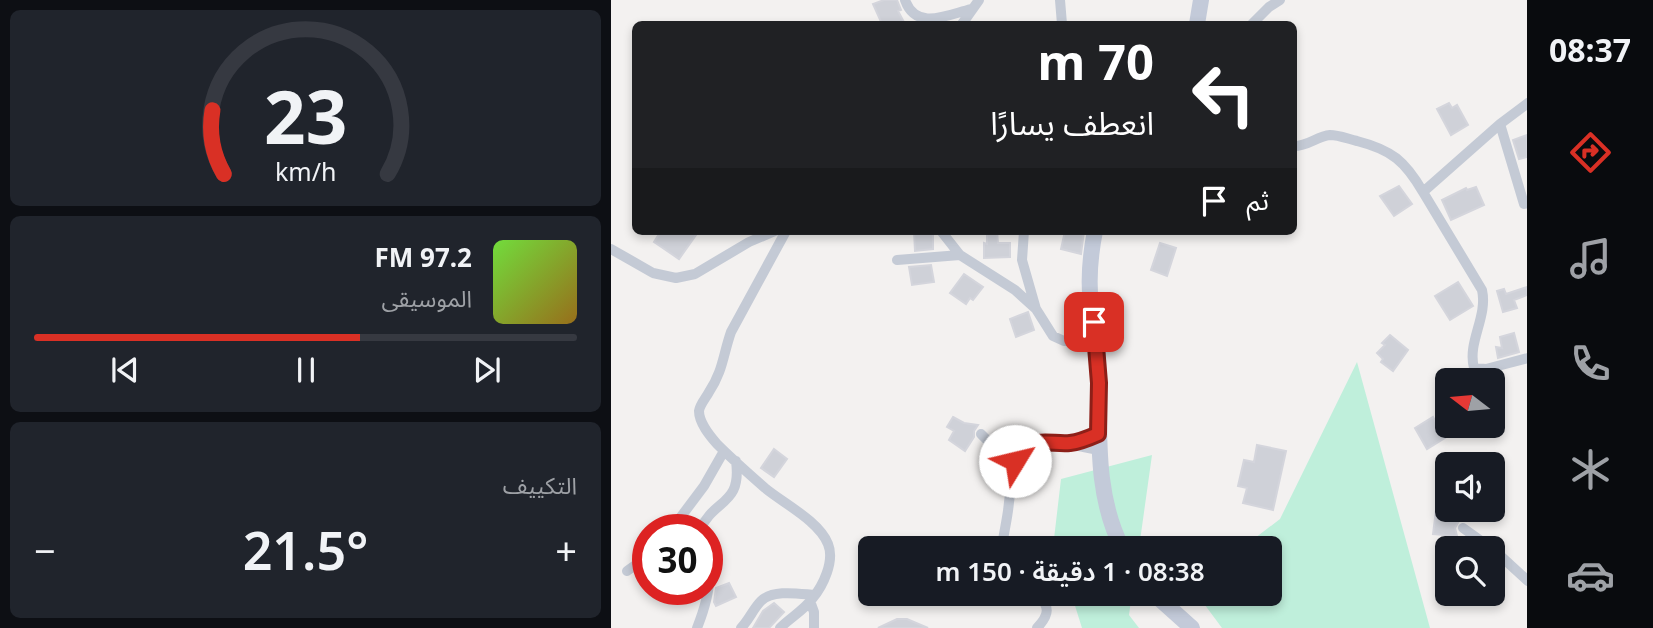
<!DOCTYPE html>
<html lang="ar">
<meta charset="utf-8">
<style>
:root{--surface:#171b24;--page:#20242c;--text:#f1f3f6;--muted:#9ea1a6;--line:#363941;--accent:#d93025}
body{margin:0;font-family:"Noto Sans","Noto Sans Arabic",sans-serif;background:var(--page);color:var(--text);direction:rtl;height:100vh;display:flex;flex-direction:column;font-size:26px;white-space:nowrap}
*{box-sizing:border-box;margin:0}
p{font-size:23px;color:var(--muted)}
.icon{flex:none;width:38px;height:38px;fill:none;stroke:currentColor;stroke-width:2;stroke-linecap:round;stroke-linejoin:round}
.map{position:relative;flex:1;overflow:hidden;direction:ltr}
.panel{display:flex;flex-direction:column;gap:10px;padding:10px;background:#0d0f14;width:611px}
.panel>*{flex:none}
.top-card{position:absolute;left:21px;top:21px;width:665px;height:214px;border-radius:10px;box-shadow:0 4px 10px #0003;direction:rtl;background:#202124;color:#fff;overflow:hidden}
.needle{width:46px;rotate:286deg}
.buttons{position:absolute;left:824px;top:368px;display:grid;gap:14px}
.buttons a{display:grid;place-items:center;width:70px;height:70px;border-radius:10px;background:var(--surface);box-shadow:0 4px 10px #0003;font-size:35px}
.speed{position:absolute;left:21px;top:514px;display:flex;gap:14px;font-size:35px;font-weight:700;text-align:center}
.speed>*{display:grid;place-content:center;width:91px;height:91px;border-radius:50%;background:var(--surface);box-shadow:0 4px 10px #0003;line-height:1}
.speed .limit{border:10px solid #d22;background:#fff;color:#111}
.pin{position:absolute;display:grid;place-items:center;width:60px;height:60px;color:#fff;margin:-30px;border-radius:14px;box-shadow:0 4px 10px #0006}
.me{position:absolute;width:77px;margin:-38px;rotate:54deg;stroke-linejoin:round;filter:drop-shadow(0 0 5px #0008)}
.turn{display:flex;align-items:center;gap:24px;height:147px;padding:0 28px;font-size:32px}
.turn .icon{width:91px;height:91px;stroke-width:2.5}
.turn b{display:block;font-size:49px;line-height:60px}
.then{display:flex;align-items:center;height:66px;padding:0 28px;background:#0003;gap:14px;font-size:26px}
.big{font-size:52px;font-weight:600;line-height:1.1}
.panel .card{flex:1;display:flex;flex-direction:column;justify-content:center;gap:10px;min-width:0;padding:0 24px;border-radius:10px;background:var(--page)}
.panel .dial{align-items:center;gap:0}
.dial svg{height:182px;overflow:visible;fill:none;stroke:var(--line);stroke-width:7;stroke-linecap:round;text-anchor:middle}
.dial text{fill:var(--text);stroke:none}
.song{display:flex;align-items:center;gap:21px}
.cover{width:84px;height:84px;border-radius:10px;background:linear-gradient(135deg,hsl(100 70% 55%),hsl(40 70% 35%))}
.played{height:7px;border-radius:4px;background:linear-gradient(90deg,var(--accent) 60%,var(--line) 60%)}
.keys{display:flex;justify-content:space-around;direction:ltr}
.heat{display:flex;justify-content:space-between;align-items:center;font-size:38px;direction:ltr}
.trip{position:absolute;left:247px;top:536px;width:424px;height:70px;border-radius:10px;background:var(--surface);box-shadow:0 4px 10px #0003;font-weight:600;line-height:70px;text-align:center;direction:rtl}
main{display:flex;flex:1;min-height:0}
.menu{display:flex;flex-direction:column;width:126px;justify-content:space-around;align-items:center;background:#090b0e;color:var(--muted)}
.menu .icon{width:49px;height:49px}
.menu .active{color:var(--accent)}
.menu b{font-size:32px;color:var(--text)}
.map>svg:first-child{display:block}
.green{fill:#bfefdb}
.building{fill:#cfd1d8;stroke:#d4d5dc;stroke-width:2}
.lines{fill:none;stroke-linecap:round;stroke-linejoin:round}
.street{stroke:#c4cad5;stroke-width:10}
.secondary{stroke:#c3cad9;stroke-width:16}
.route-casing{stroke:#8d1f18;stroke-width:18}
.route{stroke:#d93025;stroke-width:12}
</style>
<main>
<nav class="menu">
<b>08:37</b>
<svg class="icon active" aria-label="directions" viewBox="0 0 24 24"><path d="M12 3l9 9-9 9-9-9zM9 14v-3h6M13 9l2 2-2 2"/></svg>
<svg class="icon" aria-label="music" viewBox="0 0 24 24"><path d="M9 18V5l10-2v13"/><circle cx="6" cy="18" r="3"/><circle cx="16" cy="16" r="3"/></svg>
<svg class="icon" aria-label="phone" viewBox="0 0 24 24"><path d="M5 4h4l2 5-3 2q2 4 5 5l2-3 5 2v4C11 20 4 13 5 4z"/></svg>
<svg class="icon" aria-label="climate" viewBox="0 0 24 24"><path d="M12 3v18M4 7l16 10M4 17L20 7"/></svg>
<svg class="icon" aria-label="car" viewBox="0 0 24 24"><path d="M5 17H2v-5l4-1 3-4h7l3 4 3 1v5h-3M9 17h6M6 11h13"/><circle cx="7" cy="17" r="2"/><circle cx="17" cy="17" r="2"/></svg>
</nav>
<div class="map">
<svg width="917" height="628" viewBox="0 0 917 628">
<rect width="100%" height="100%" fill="#f3f1f0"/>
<path class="green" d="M746 362 819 628H611L585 593H658V548H631L669 519Z
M541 455 528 548H445L443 539 450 479Z
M460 593H521L518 615 528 628H471Z"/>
<path class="building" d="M273 0H286L290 10 287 11 294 24H271L262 4Z
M838 103 841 108 846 105 857 125 840 135 826 109Z
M916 135V157L908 159 902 140Z
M788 186 801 204 783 216 769 196Z
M865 187 873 205 840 220 831 200 855 188 856 190Z
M50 231H79L85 235 68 259 43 242Z
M303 231H322V249L304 251Z
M376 231H386L387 243H399V257L373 258V243L376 244Z
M454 231H473L470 254 450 249Z
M549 243 565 248 556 276 540 270Z
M320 265 323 282 301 285 298 267Z
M353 274 372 287 362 300 359 298 355 304 339 293Z
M847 282 862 306 839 320 824 296Z
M916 287V295L903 300 906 308 892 312 886 291 893 289 895 294Z
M417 312 423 330 405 337 399 319Z
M903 333 908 352 887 358 885 347 891 348 889 337Z
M779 335 797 350 782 371 770 362 772 359 766 353 774 345 771 343Z
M342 417 353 423 367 425 363 431V437L354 451 338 440 343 431 336 427Z
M822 417 834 438 816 449 804 428Z
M646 445 675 451 662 510 632 503 636 488 627 486 633 460 643 462Z
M163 449 176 459 163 477 150 468Z
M825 510 849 512 848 521 844 528 846 536 822 534Z
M118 583 125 597 105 606 103 602 105 588Z
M163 603 173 612 158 628H142L152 611Z
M286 619H296L317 628H267Z"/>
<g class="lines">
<path class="street" d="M294 0C305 31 336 15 360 9
M449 0 451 24
M351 24 368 0
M641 24 658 7 669 0
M889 124 913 204 917 203
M682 146C696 147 706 136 719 135 728 135 737 139 746 141 781 150 794 161 812 192L889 124 917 103
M812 192 871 290C877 317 856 342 863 368L875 369 917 358
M330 231 349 255 404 290 425 309 442 336 453 341 486 340
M413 231 411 260 425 309
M0 249 42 273 65 278 84 274 138 242 164 231
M286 260 349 255
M370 434C383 447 388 455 408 452
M459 443 487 434
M852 528 880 548
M60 530 93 486 113 451
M89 530C103 498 131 506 125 461
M393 548 392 540C394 527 397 515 398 502 400 490 400 465 406 454 412 446 425 442 435 441 453 441 470 448 488 450
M882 549 917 581
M16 571 37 556
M199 601 203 612V628
M86 628C94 608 103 580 96 558
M130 628C138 620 142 609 150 601 162 589 189 594 204 595
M169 628C179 618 193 610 201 599 212 586 224 561 217 544 208 521 172 503 154 488 138 474 121 459 106 444 99 436 88 423 88 411 89 404 95 398 98 392 112 371 112 355 120 332L175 231
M426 628C439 614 439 607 426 593"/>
<path class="secondary" d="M586 24 590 0
M484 231C479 256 477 280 480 305 482 323 486 341 487 359 490 422 481 489 511 548
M542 593 581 628"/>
</g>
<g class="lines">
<defs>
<path id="route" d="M404 461C413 434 440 445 459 443 469 442 478 438 487 434L488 383 483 322"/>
</defs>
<use href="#route" class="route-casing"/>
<use href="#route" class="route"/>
</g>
</svg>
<div class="buttons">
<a><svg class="needle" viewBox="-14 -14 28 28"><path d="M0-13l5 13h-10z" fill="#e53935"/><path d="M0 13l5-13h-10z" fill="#9ea1a6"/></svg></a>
<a><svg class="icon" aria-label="sound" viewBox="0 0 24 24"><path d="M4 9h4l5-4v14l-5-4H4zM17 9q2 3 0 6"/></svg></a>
<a><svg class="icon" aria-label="search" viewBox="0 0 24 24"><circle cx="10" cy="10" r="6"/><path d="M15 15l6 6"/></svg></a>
</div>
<div class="speed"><div class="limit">30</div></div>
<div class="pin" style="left:483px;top:322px;background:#d93025"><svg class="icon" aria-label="arrive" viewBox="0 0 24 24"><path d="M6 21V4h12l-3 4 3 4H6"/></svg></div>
<svg class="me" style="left:404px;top:461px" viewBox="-20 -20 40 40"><circle r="19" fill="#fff"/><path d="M0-13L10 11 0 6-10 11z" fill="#d93025"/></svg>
<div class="trip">08:38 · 1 دقيقة · 150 m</div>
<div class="top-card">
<div class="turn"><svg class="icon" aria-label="left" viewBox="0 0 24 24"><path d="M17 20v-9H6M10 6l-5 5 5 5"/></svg><div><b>70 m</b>انعطف يسارًا</div></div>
<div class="then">ثم<svg class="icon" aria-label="arrive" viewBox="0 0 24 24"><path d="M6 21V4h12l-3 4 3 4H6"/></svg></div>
</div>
</div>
<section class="panel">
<div class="card dial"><svg viewBox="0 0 100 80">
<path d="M14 69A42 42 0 1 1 86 69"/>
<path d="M14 69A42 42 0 0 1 9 41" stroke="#d93025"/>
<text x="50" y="56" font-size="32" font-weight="700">23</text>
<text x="50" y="72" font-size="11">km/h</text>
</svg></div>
<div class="card">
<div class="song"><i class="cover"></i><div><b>97.2 FM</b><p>الموسيقى</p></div></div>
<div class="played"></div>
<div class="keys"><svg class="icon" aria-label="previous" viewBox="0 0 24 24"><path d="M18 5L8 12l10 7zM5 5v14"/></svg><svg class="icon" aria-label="pause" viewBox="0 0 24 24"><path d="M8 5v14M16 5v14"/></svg><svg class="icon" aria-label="next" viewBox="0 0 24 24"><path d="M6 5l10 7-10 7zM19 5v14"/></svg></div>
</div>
<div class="card"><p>التكييف</p>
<div class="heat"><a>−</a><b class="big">21.5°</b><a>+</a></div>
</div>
</section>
</main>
